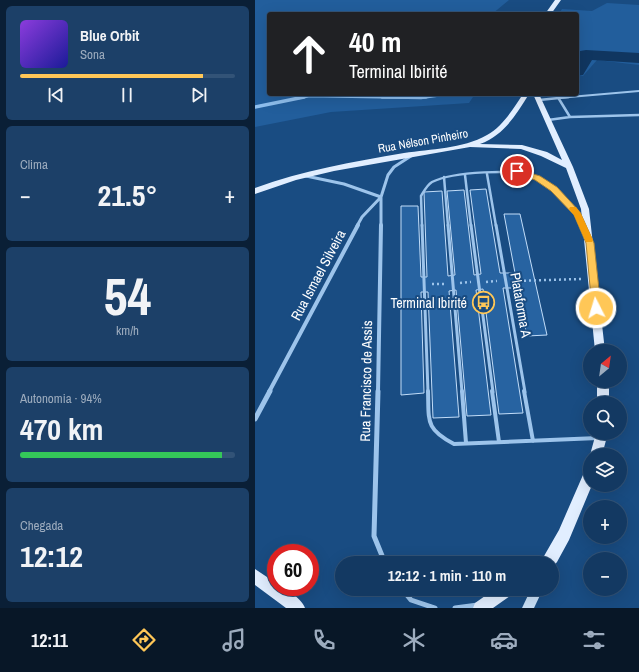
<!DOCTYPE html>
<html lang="pt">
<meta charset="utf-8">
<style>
:root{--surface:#133962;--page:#1c4068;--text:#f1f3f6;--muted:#9dacbe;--line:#325377;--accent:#ffc757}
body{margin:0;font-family:"Archivo Narrow",sans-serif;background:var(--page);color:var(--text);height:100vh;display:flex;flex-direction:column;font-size:15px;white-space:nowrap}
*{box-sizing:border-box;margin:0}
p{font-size:13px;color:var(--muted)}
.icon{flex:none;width:22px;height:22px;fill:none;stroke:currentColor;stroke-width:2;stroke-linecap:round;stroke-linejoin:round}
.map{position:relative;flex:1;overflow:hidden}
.drawer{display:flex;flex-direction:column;gap:6px;padding:6px;background:#0a1f36;width:255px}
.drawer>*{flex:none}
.guide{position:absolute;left:12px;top:12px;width:312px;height:84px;border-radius:4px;box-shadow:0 4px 16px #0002,0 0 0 1px var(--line);background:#202124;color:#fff;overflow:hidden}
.needle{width:26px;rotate:29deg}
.tools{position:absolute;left:328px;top:344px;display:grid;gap:8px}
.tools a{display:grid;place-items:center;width:44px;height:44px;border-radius:50%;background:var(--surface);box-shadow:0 4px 16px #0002,0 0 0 1px var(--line);font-size:20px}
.speed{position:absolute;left:12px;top:544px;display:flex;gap:8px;font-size:20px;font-weight:700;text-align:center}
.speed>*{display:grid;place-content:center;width:52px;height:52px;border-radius:50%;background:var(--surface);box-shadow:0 4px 16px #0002,0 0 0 1px var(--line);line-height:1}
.speed .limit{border:6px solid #d22;background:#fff;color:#111}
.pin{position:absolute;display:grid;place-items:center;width:34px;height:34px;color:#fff;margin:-17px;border:2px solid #fff;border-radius:50%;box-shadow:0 1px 4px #0007}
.me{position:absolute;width:44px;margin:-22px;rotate:355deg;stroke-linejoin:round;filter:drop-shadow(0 0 3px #0008)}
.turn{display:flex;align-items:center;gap:14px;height:84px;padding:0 16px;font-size:18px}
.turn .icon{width:52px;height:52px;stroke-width:2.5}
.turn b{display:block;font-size:28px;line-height:34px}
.big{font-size:30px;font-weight:700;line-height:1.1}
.drawer .tile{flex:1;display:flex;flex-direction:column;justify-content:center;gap:6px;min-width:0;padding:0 14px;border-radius:6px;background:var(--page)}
.drawer .dial{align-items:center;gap:0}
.dial b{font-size:52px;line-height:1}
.song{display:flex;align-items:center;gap:12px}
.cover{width:48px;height:48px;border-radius:6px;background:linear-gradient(135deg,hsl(270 70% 55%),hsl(240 70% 35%))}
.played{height:4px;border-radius:2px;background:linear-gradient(90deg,var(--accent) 85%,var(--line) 85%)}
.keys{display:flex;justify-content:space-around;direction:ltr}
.heat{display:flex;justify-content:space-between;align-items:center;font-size:22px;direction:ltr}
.charge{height:6px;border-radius:3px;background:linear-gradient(90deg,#34c759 94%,var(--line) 0)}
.trip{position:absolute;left:80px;top:556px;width:224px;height:40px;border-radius:20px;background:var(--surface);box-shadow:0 4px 16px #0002,0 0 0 1px var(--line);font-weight:700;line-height:40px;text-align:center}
.tabs{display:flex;height:64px;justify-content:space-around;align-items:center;background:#081727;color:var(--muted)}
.tabs .icon{width:28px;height:28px}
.tabs .current{color:var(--accent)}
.tabs b{font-size:18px;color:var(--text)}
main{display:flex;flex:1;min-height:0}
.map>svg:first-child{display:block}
.green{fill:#225e9c}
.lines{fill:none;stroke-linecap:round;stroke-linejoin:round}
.stream-far1{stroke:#8fbfee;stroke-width:2.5}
.stream{stroke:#8fbfee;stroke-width:3.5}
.river{fill:#103660;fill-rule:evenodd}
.building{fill:#2763a1;stroke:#c2ddf9}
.path{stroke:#9dc4eb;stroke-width:2.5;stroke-dasharray:2 3;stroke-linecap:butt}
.service-far3{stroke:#9dc4eb;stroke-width:2}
.service-far2{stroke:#9dc4eb;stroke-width:2.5}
.service-far1{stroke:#9dc4eb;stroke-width:3}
.service{stroke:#9dc4eb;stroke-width:4}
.minor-far2{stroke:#9dc4eb;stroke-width:3}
.minor-far1{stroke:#9dc4eb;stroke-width:4}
.minor{stroke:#9dc4eb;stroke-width:5}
.secondary{fill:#c9e0f8;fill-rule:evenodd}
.primary{fill:#e1eeff;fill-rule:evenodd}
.route{fill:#ffc757;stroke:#a68139}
.slow{fill:#f59e0b}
.labels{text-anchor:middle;stroke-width:4;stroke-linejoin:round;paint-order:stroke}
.far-street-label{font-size:12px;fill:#fff;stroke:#194c82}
.street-label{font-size:14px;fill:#fff;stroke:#194c82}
.poi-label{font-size:14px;fill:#fff;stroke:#194c82;text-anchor:end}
</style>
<main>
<section class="drawer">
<div class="tile">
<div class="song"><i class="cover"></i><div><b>Blue Orbit</b><p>Sona</p></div></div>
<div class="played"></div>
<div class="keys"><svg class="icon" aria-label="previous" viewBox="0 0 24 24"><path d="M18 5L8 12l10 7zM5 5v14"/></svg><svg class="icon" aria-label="pause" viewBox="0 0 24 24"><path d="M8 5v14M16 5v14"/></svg><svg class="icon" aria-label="next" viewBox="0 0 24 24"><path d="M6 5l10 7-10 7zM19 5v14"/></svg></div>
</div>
<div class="tile"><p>Clima</p>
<div class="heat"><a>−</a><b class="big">21.5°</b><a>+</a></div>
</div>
<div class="tile dial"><b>54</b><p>km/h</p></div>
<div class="tile"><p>Autonomia · 94%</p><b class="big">470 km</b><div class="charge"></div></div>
<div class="tile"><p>Chegada</p><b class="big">12:12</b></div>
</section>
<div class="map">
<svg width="384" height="608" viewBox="0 0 384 608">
<rect width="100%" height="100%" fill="#194c82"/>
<path class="green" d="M0 0H254L237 14H14V94H220L214 103 76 112 0 127Z
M352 3 384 5V65L342 60 328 76H322V14H304L307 9 337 11Z"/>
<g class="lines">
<path class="stream-far1" d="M44 98 55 96 166 98 194 94"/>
<path class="stream" d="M127 97H171
M0 107 49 97"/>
<path class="river" d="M331 50 384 53V63L337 60 328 75 322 76V56L325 51Z"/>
</g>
<path class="building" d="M231 189 245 273H260L249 214H265L292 335 272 336 262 288H248L268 413 244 414 228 289 221 290 236 415 212 416 201 290 194 291 204 417 178 418 173 292H166L169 393 146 395V206H163L166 277H172L169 192 187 191 193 276 200 275 192 191 209 190 219 275 226 274 215 190Z"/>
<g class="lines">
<path class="path" d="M259 281 326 279
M231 282 242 281
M205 283 216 282
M177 284H190"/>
<path class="service-far3" d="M303 98 384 91"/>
<path class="service-far2" d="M304 99 315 117
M284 100 314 97
M293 120 315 117 384 115
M232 174 241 226
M210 175 216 226
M189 177 193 226
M167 226 166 196C169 191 172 185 177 182 197 172 261 168 281 177 301 186 317 206 327 226"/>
<path class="service-far1" d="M167 225 173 392
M193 225 207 392
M216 225 238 392
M241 225 270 392
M326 225 329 230"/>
<path class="service" d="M173 391C174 421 170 429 199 444L343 438
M207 391 211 443
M237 391 244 442
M269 391 278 441"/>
<path class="minor-far2" d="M51 176 89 184 126 197
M126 197V226
M102 226 107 217 126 197 133 175 139 167 156 156"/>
<path class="minor-far1" d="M14 392 103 225
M123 392 126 225"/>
<path class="minor" d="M123 391 119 536 130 563
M0 419 15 391
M147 589 156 600 180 608
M200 608 223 605"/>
<path class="secondary" d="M276 589H288L279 608H267Z"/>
<path class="primary" d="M300 0H306L296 14H290Z
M268 94H274C261 115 249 135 225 144L267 145 292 152 307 160 278 94H284L318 167 334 209 350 351H340L326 209 311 168 286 156 266 149 215 147 79 171 41 180 0 194V188C48 170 98 162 149 153 176 149 207 149 232 135 248 126 258 109 268 94Z
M342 381H354V403H342Z
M341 433H353L347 455H335Z
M335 466V485H337L314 540 302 562 297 568V563H285L304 530 331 468Z
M0 569 21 583V587C31 587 47 599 50 608H31L0 585Z
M240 589H260L258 594 238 608H218L220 603Z"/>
</g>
<path class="route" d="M262 169 285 176 302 187 325 212 339 243 346 308 345 311 341 312 337 308 331 243 319 215 296 191 280 180 259 173V170Z"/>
<path class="slow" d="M315 207H321L326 214 338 240 337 242H331L319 215 314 209Z"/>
<defs>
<symbol id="bus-ring" viewBox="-11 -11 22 22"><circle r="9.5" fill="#194c82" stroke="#ffc757" stroke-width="1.5"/><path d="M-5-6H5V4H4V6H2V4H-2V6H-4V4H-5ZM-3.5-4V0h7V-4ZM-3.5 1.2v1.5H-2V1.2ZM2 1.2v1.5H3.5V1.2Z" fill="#ffc757"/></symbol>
</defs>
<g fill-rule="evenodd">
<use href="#bus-ring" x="216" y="290" width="25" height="25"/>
</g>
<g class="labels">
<g class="far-street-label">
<text transform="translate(168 141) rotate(-10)" y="4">Rua Nélson Pinheiro</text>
</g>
<g class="street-label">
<text transform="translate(63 275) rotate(-62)" y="5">Rua Ismael Silveira</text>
<text transform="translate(266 305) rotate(80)" y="5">Plataforma A</text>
<text transform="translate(111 381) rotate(-89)" y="5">Rua Francisco de Assis</text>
</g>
<g class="poi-label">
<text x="212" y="308">Terminal Ibirité</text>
</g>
</g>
</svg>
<div class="tools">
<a><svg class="needle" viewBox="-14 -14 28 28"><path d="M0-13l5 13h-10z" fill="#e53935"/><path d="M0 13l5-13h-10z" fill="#9dacbe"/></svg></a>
<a><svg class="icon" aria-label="search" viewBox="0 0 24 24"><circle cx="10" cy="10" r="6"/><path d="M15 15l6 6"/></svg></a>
<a><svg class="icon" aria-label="layers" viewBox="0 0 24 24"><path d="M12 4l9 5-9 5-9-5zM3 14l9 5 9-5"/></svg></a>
<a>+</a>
<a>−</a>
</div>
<div class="speed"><div class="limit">60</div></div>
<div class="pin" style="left:262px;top:171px;background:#d93025"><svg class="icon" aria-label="arrive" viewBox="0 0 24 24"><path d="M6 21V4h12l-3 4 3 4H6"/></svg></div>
<svg class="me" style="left:341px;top:308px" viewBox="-20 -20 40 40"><circle r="17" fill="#ffc757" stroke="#fff" stroke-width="3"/><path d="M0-11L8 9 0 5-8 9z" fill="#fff"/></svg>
<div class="trip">12:12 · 1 min · 110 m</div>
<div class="guide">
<div class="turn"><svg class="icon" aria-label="ahead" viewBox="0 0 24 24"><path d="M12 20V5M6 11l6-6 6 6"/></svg><div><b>40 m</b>Terminal Ibirité</div></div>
</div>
</div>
</main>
<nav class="tabs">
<b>12:11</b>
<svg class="icon current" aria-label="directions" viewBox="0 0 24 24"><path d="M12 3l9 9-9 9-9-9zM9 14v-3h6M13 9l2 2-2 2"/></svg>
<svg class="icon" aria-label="music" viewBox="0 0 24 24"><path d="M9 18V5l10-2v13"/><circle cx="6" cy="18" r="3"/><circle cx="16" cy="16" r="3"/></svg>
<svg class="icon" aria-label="phone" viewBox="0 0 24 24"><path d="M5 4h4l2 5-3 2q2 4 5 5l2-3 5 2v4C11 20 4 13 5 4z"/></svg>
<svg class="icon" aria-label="climate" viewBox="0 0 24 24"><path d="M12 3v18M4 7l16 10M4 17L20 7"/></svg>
<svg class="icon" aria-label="car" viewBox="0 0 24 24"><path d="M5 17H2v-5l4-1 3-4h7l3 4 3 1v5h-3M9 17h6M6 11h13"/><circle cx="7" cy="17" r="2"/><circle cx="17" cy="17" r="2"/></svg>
<svg class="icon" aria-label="filters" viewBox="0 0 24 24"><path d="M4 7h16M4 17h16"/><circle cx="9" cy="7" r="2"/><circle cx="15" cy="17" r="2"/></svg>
</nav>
